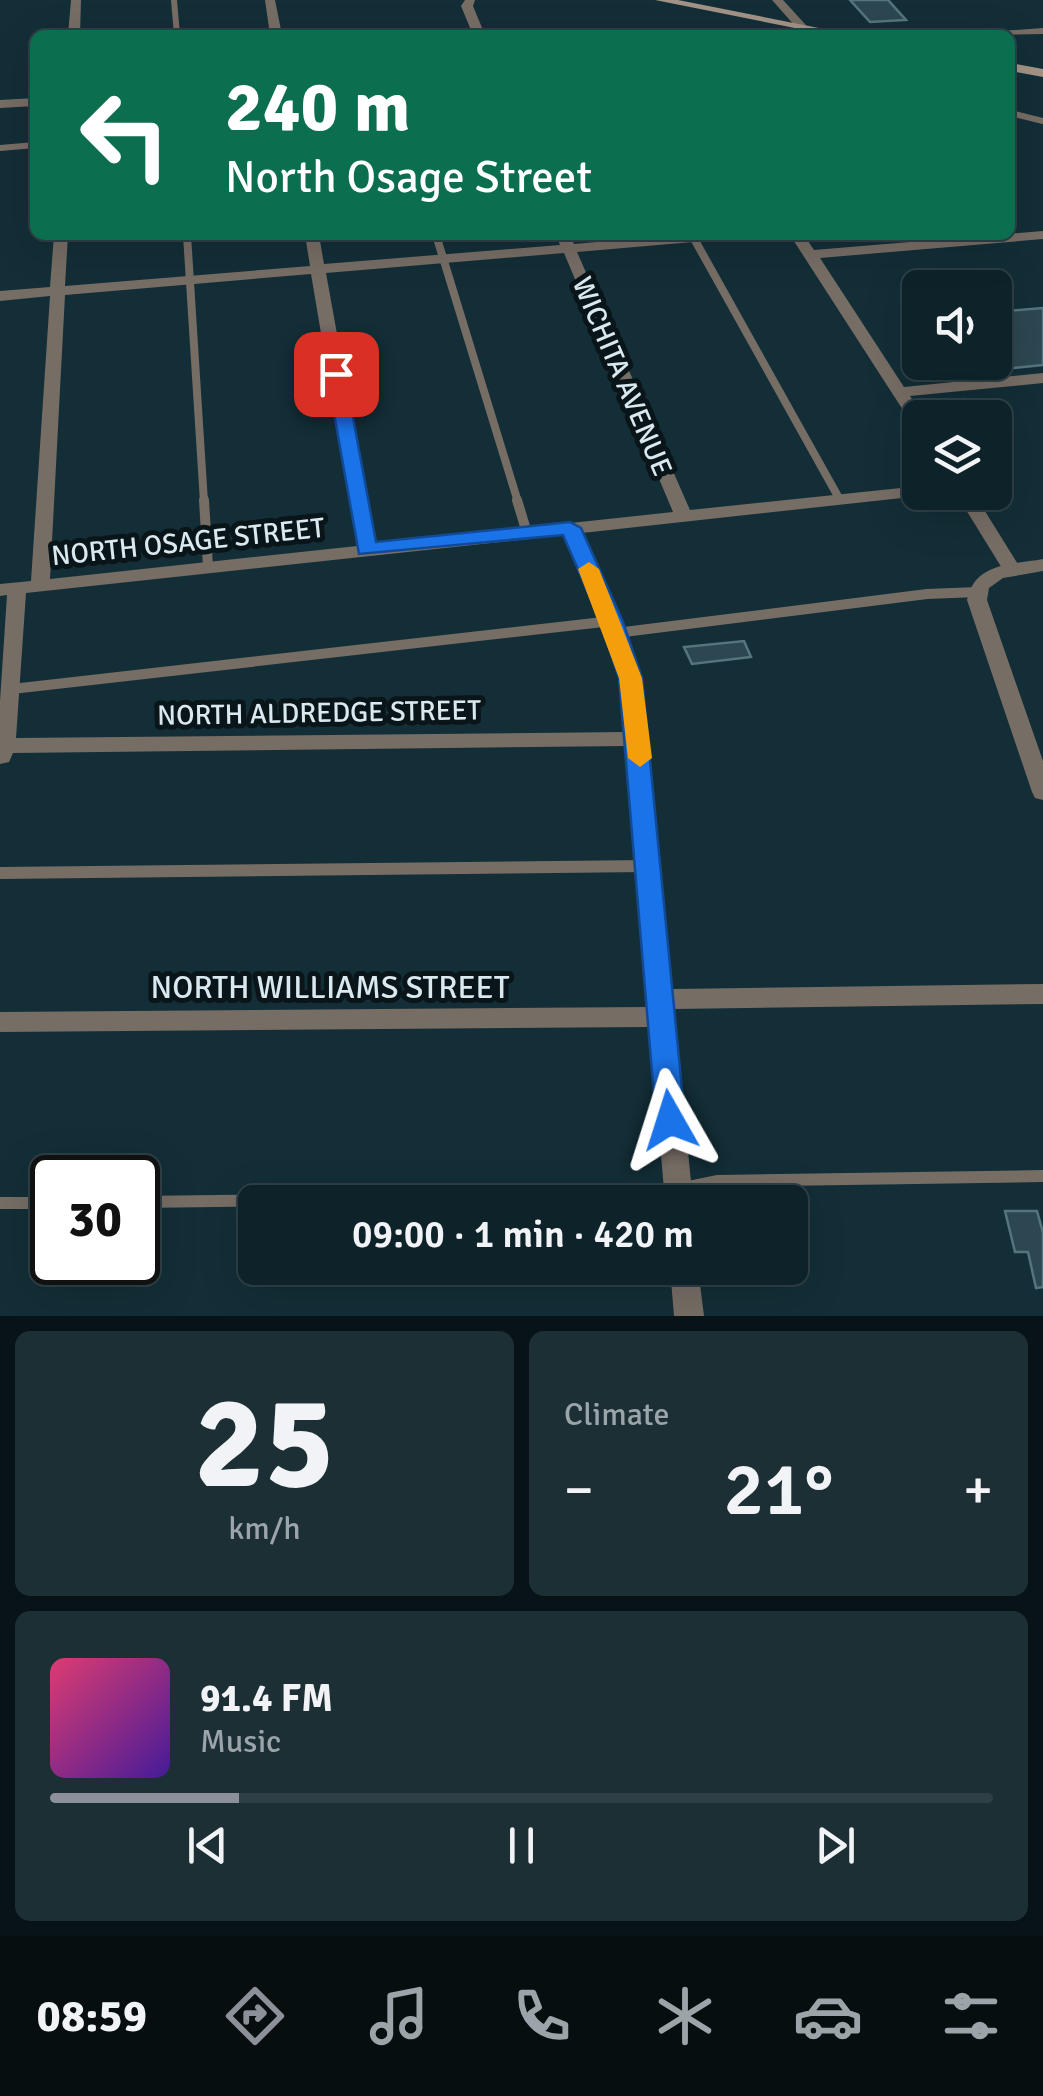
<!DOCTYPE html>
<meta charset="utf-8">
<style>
:root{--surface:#0e2229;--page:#1c2f35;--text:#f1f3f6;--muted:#9ba4a8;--line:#2e3f46;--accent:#8c9099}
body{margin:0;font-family:Signika,sans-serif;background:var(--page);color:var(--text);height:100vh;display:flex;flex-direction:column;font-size:38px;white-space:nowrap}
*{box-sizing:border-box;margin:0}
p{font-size:32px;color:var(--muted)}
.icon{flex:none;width:55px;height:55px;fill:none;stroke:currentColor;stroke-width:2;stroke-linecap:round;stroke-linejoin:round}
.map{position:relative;height:1316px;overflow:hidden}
.details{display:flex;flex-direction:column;gap:15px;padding:15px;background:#081317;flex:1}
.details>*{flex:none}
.top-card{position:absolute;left:30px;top:30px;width:985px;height:210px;border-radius:15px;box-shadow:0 10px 40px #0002,0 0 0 2px var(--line);background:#0b6e4f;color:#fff;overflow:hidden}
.fabs{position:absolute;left:902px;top:270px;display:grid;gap:20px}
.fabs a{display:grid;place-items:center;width:110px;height:110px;border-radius:15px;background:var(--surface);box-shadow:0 10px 40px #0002,0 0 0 2px var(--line);font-size:50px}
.speed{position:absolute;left:30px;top:1155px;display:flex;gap:20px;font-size:50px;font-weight:700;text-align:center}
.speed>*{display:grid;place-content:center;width:130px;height:130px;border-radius:50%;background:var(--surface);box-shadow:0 10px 40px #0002,0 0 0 2px var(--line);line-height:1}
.speed .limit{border:5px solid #111;border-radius:15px;background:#fff;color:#111}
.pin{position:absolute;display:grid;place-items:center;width:85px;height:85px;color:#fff;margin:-42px;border-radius:20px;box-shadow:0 5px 15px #0006}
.me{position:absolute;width:110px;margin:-55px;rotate:354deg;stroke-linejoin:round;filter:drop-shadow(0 0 8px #0008)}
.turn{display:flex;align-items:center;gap:35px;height:210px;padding:0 30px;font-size:45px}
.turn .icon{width:130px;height:130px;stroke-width:2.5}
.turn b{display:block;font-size:70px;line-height:85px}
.big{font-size:75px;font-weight:600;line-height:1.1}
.details .card{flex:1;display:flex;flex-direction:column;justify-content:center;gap:15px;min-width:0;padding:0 35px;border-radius:15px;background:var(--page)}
.details .dial{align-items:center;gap:0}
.dial b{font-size:130px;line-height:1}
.song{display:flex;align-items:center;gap:30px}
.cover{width:120px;height:120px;border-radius:15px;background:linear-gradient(135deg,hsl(340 70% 55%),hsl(260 70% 35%))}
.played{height:10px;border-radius:5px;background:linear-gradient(90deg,var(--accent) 20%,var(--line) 20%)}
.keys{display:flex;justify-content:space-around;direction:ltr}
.heat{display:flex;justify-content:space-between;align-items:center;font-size:55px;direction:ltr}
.details .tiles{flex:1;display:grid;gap:15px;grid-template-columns:1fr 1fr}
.card:last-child{grid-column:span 2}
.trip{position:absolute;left:238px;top:1185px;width:570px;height:100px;border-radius:15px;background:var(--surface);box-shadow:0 10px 40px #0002,0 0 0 2px var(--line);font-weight:600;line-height:100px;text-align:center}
.dock{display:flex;height:160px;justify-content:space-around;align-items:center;background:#060e10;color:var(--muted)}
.dock .icon{width:70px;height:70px}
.dock .active{color:var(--accent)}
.dock b{font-size:45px;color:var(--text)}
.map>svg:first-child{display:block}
.building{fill:#2c4751;stroke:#57747e;stroke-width:2.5}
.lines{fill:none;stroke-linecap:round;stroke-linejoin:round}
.service-far3{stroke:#766d65;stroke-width:6}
.service-far2{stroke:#766d65;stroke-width:8}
.service-far1{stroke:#766d65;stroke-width:10}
.service{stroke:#766d65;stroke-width:12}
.minor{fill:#766d65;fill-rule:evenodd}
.tertiary{fill:#766d65;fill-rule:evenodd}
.secondary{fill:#a29386;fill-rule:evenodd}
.route{fill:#1a73e8;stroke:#114b97;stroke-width:2.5}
.slow{fill:#f59e0b}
.labels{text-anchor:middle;stroke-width:10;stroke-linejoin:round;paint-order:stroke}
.street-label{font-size:28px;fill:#d9e9ef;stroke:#091518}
.near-street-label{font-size:32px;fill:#d9e9ef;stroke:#091518}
</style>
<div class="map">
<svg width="1043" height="1316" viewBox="0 0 1043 1316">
<rect width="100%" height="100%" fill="#132e37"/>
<path class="building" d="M850 0H888L906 20 870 22Z
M1043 308V365L995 370V312Z
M964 399 977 418H939L929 403Z
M744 641 751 657 692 664 684 647Z
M1005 1211H1037L1043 1233V1287L1036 1288 1028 1252H1015Z"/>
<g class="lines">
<path class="service-far3" d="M174 0 177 35
M1010 113 1043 121
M0 148 35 145"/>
<path class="service-far2" d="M187 235 204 502
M436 235 518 502
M692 235 840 500"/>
<path class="service-far1" d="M204 500 208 567
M517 500 527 533
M616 633 927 594 977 592
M12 689 612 621"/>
<path class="service" d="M0 873 647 866
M138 1202 650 1195 718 1181 1043 1176
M0 1203H52"/>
<path class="minor" d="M71 0H81L80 35H68Z
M265 0H275L282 35H270Z
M465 0H475L473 6 485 35H473L461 6Z
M772 0H783L815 35H803Z
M1043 28V34L983 35 989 32Z
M35 98V106L0 108V100Z
M1043 231V239L820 258 904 387 1043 373V383L910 396 924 418H920V429L912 424 790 235H804L814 250Z
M54 235H68L65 286 310 266 305 235H319L324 264 560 245 556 235H570L574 244 677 235H735L728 239 577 252 690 510 920 486V492H928L920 496 582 533 626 633 641 678 672 989 1043 984V1004L674 1009 693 1202H665L650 1027 0 1032V1012L649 1007 627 746 13 753 9 762 0 764V701L7 595 0 596V584L31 581 50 296 0 301V291L50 287ZM564 253 673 512 375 544 326 273ZM311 274 357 546 50 579 65 295ZM565 535 606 633 621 678 625 732 16 738 26 593Z
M955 492H973L1021 569 1019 573H1005Z
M670 1268H698L704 1316H674Z"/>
<path class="tertiary" d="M1043 559V571L1003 578 989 588 987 600 1043 761V800L1035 798 1032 792 967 600C975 562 1011 565 1043 559Z"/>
<path class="secondary" d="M655 0H678L854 35H830Z
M1010 63 1043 69V77L1010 71Z"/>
</g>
<path class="route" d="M336 369 345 374 376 542 570 522 581 528 623 622 642 678 685 1120 681 1129 670 1132 660 1129 656 1120 619 678 601 622 563 535 359 554 327 374Z"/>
<path class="slow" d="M589 562 599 569 642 678 652 758 640 767 628 758 619 678 578 569Z"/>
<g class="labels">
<g class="street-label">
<text transform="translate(623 376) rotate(67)" y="10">WICHITA AVENUE</text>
<text transform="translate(188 541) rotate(-6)" y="10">NORTH OSAGE STREET</text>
<text transform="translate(319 712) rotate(-1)" y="10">NORTH ALDREDGE STREET</text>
</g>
<g class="near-street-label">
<text x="330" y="998">NORTH WILLIAMS STREET</text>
</g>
</g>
</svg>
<div class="fabs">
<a><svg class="icon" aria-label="sound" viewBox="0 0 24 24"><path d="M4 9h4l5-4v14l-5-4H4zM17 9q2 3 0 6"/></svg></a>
<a><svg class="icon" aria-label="layers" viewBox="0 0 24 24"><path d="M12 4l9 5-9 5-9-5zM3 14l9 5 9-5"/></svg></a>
</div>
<div class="speed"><div class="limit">30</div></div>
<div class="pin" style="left:336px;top:374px;background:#d93025"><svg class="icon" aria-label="arrive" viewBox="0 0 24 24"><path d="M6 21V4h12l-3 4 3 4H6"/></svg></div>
<svg class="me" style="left:670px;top:1120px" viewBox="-20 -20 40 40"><path d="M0-17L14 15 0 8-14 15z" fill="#1a73e8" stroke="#fff" stroke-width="4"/></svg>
<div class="trip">09:00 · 1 min · 420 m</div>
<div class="top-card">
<div class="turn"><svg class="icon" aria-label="left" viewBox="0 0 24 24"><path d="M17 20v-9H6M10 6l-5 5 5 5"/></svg><div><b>240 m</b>North Osage Street</div></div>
</div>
</div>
<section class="details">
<div class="tiles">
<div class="card dial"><b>25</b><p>km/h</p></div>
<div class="card"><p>Climate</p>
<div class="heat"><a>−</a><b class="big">21°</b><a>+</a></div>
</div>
<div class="card">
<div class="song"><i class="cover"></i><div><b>91.4 FM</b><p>Music</p></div></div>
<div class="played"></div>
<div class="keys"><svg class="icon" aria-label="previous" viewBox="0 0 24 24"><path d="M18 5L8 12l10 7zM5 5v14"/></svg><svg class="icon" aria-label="pause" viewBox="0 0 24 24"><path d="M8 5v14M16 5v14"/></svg><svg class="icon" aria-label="next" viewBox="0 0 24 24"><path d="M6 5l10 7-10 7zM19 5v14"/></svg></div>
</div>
</div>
</section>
<nav class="dock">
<b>08:59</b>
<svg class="icon active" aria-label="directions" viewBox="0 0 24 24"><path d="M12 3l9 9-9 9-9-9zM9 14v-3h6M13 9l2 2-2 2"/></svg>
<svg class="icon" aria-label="music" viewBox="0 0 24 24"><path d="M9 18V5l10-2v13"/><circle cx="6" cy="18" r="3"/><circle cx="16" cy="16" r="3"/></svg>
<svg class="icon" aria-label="phone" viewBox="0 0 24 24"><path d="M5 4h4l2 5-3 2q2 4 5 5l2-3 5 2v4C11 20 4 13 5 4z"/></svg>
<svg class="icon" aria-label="climate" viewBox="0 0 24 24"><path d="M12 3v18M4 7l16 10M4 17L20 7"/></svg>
<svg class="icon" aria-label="car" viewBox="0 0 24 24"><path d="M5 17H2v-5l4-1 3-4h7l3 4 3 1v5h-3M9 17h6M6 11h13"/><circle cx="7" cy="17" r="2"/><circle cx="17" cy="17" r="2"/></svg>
<svg class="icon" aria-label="filters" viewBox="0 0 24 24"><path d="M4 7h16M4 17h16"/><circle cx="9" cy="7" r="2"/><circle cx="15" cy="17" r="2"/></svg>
</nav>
